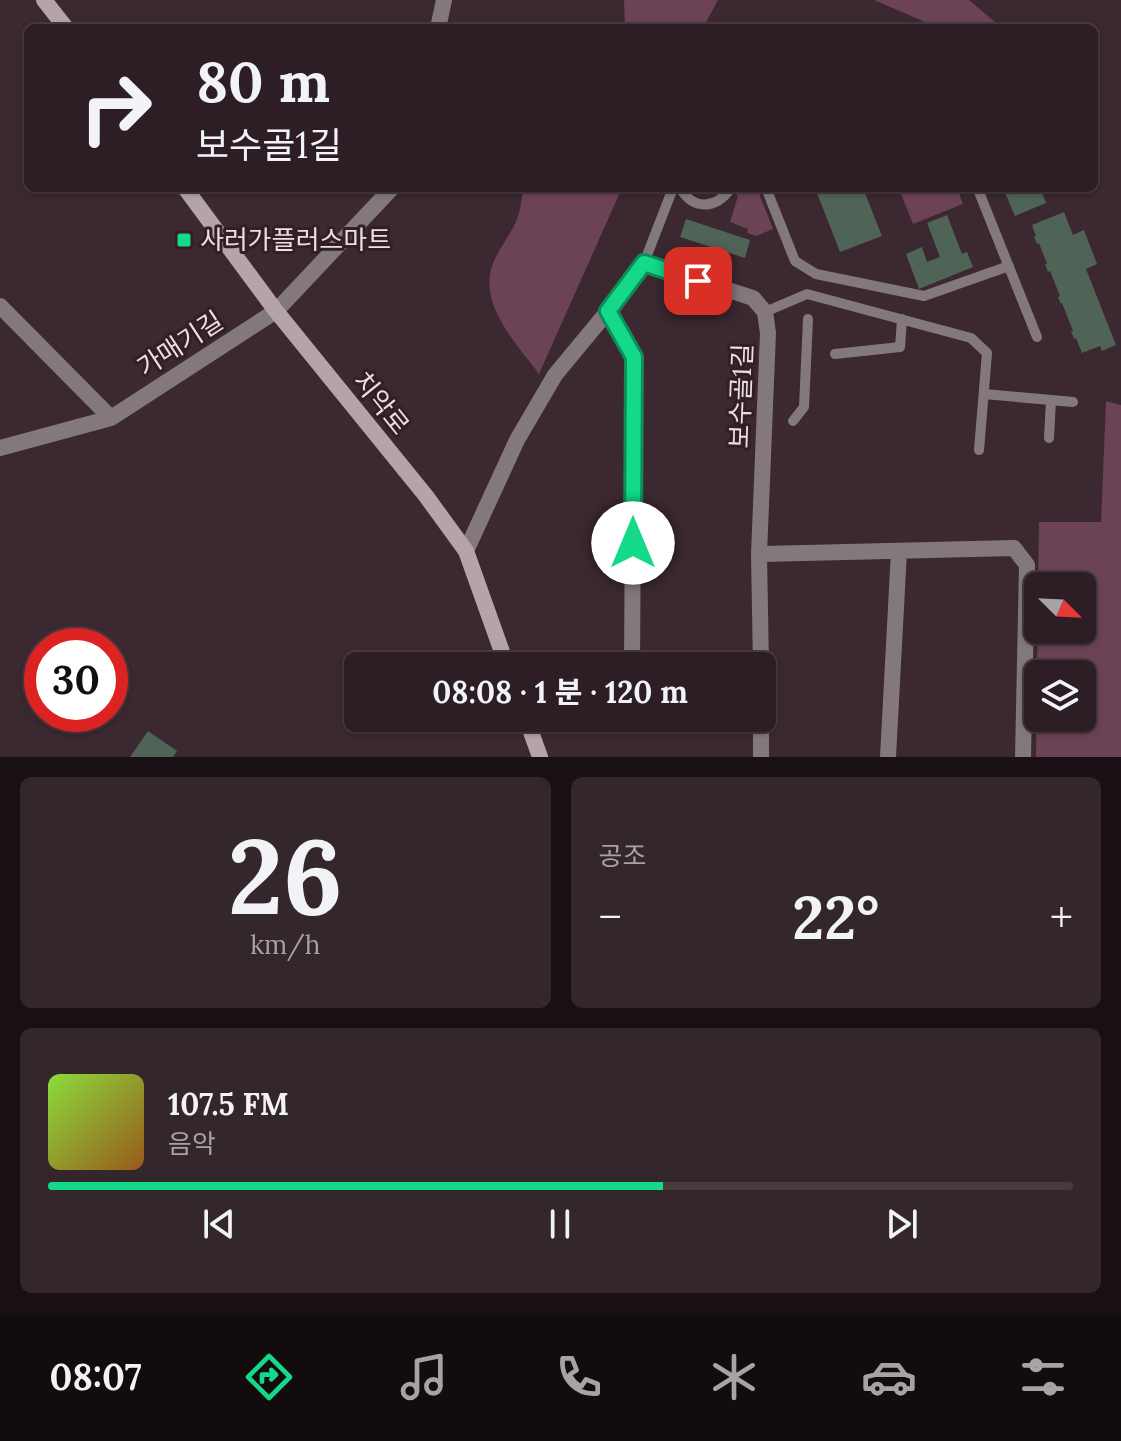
<!DOCTYPE html>
<html lang="ko">
<meta charset="utf-8">
<style>
:root{--surface:#2c1e24;--page:#34272c;--text:#f1f3f6;--muted:#a6a2a6;--line:#483c41;--accent:#13d989}
body{margin:0;font-family:Lora,"Noto Sans KR",serif;background:var(--page);color:var(--text);height:100vh;display:flex;flex-direction:column;font-size:30px;white-space:nowrap}
*{box-sizing:border-box;margin:0}
p{font-size:26px;color:var(--muted)}
.icon{flex:none;width:44px;height:44px;fill:none;stroke:currentColor;stroke-width:2;stroke-linecap:round;stroke-linejoin:round}
.map{position:relative;height:757px;overflow:hidden}
.panel{display:flex;flex-direction:column;gap:20px;padding:20px;background:#181014;flex:1}
.panel>*{flex:none}
.top-card{position:absolute;left:24px;top:24px;width:1074px;height:168px;border-radius:12px;box-shadow:0 2px 6px #0004,0 0 0 2px var(--line);background:#2c1e24;color:var(--text);overflow:hidden}
.needle{width:52px;rotate:114deg}
.controls{position:absolute;left:1024px;top:572px;display:grid;gap:16px}
.controls a{display:grid;place-items:center;width:72px;height:72px;border-radius:12px;background:var(--surface);box-shadow:0 2px 6px #0004,0 0 0 2px var(--line);font-size:40px}
.speed{position:absolute;left:24px;top:628px;display:flex;gap:16px;font-size:40px;font-weight:700;text-align:center}
.speed>*{display:grid;place-content:center;width:104px;height:104px;border-radius:50%;background:var(--surface);box-shadow:0 2px 6px #0004,0 0 0 2px var(--line);line-height:1}
.speed .limit{border:12px solid #d22;background:#fff;color:#111}
.pin{position:absolute;display:grid;place-items:center;width:68px;height:68px;color:#fff;margin:-34px;border-radius:16px;box-shadow:0 4px 12px #0006}
.me{position:absolute;width:88px;margin:-44px;rotate:0deg;stroke-linejoin:round;filter:drop-shadow(0 0 6px #0008)}
.turn{display:flex;align-items:center;gap:28px;height:168px;padding:0 40px;font-size:36px}
.turn .icon{width:104px;height:104px;stroke-width:2.5}
.turn b{display:block;font-size:56px;line-height:68px}
.big{font-size:60px;font-weight:700;line-height:1.1}
.panel .widget{flex:1;display:flex;flex-direction:column;justify-content:center;gap:12px;min-width:0;padding:0 28px;border-radius:12px;background:var(--page)}
.panel .dial{align-items:center;gap:0}
.dial b{font-size:104px;line-height:1}
.song{display:flex;align-items:center;gap:24px}
.cover{width:96px;height:96px;border-radius:12px;background:linear-gradient(135deg,hsl(90 70% 55%),hsl(30 70% 35%))}
.played{height:8px;border-radius:4px;background:linear-gradient(90deg,var(--accent) 60%,var(--line) 60%)}
.keys{display:flex;justify-content:space-around;direction:ltr}
.heat{display:flex;justify-content:space-between;align-items:center;font-size:44px;direction:ltr}
.panel .tiles{flex:1;display:grid;gap:20px;grid-template-columns:1fr 1fr}
.widget:last-child{grid-column:span 2}
.trip{position:absolute;left:344px;top:652px;width:432px;height:80px;border-radius:12px;background:var(--surface);box-shadow:0 2px 6px #0004,0 0 0 2px var(--line);font-weight:700;line-height:80px;text-align:center}
.dock{display:flex;height:128px;justify-content:space-around;align-items:center;background:#120c0e;color:var(--muted)}
.dock .icon{width:56px;height:56px}
.dock .current{color:var(--accent)}
.dock b{font-size:36px;color:var(--text)}
.map>svg:first-child{display:block}
.green{fill:#6c4255;fill-rule:evenodd}
.building{fill:#4f6357}
.lines{fill:none;stroke-linecap:round;stroke-linejoin:round}
.lane{stroke:#83797d;stroke-width:10}
.street{stroke:#83797d;stroke-width:16}
.secondary{stroke:#b4a3aa;stroke-width:16}
.route-casing{stroke:#0c8d59;stroke-width:20}
.route{stroke:#13d989;stroke-width:14}
.poi-dot{fill:#13d989;stroke:#311e26;stroke-width:3}
.labels{text-anchor:middle;stroke-width:6;stroke-linejoin:round;paint-order:stroke}
.poi-label{font-size:26px;fill:#ebdee3;stroke:#311e26;text-anchor:start}
.street-label{font-size:26px;fill:#ebdee3;stroke:#311e26}
</style>
<div class="map">
<svg width="1121" height="757" viewBox="0 0 1121 757">
<rect width="100%" height="100%" fill="#3b2830"/>
<path class="green" d="M624 0H718L703 28H625Z
M874 0H969L1002 28H939Z
M524 188H622L539 374C517 344 477 304 493 263 500 246 514 231 519 213 521 205 522 196 524 188Z
M736 188H757L773 229 756 236 747 233 748 229 730 222 738 196 734 192Z
M957 188 963 204 913 224 899 189Z
M1106 401 1121 405V757H1036L1038 589V630H1082V586H1038L1039 522H1101ZM1082 674V718H1038V674Z"/>
<path class="building" d="M815 188H863L882 236 840 252Z
M1003 188H1040L1046 203 1015 216Z
M1064 212 1073 235 1084 230 1097 264 1086 269 1116 345 1102 351 1100 346 1082 353 1076 338 1074 339 1071 331H1073L1062 303 1061 304 1058 297 1060 296 1050 271 1048 272 1045 264H1047L1039 243 1037 244 1034 237 1036 236 1032 225Z
M947 215 962 254 967 252 973 267 919 289 906 254 922 247 927 262 940 257 927 223Z
M686 219 750 240 745 258 680 237Z
M148 731 177 751 173 757H130Z"/>
<g class="lines">
<path class="lane" d="M680 188C694 211 716 209 731 188
M766 188 795 261 816 274 924 296 1009 266
M979 192 1037 337
M644 263 673 188
M765 312 807 294 971 338 987 353 979 450
M835 354 900 347 902 319
M984 394 1073 402
M793 421 804 407 808 319
M1049 438 1051 400"/>
<path class="street" d="M438 28 444 0
M0 306 111 418
M608 311 634 357 632 666
M0 448 111 418 276 311 392 188
M466 551 517 440 555 375 608 311 644 263 753 298 765 312 768 333 759 554 761 666
M759 554 1014 548 1027 565 1023 757
M761 718V757
M888 757 899 551"/>
<path class="secondary" d="M44 0 66 28
M185 188 276 311 426 496 466 551 507 666
M526 718 540 757"/>
</g>
<g class="lines">
<defs>
<path id="route" d="M633 543 634 357 608 311 644 263 698 281"/>
</defs>
<use href="#route" class="route-casing"/>
<use href="#route" class="route"/>
</g>
<rect class="poi-dot" x="176" y="232" width="16" height="16" rx="4"/>
<g class="labels">
<g class="poi-label">
<text x="200" y="249">사러가플러스마트</text>
</g>
<g class="street-label">
<text transform="translate(180 344) rotate(-33)" y="9">가매기길</text>
<text transform="translate(741 396) rotate(-88)" y="9">보수골1길</text>
<text transform="translate(381 403) rotate(51)" y="9">치악로</text>
</g>
</g>
</svg>
<div class="controls">
<a><svg class="needle" viewBox="-14 -14 28 28"><path d="M0-13l5 13h-10z" fill="#e53935"/><path d="M0 13l5-13h-10z" fill="#a6a2a6"/></svg></a>
<a><svg class="icon" aria-label="layers" viewBox="0 0 24 24"><path d="M12 4l9 5-9 5-9-5zM3 14l9 5 9-5"/></svg></a>
</div>
<div class="speed"><div class="limit">30</div></div>
<div class="pin" style="left:698px;top:281px;background:#d93025"><svg class="icon" aria-label="arrive" viewBox="0 0 24 24"><path d="M6 21V4h12l-3 4 3 4H6"/></svg></div>
<svg class="me" style="left:633px;top:543px" viewBox="-20 -20 40 40"><circle r="19" fill="#fff"/><path d="M0-13L10 11 0 6-10 11z" fill="#13d989"/></svg>
<div class="trip">08:08 · 1 분 · 120 m</div>
<div class="top-card">
<div class="turn"><svg class="icon" aria-label="right" viewBox="0 0 24 24"><path d="M7 20v-9h11M14 6l5 5-5 5"/></svg><div><b>80 m</b>보수골1길</div></div>
</div>
</div>
<section class="panel">
<div class="tiles">
<div class="widget dial"><b>26</b><p>km/h</p></div>
<div class="widget"><p>공조</p>
<div class="heat"><a>−</a><b class="big">22°</b><a>+</a></div>
</div>
<div class="widget">
<div class="song"><i class="cover"></i><div><b>107.5 FM</b><p>음악</p></div></div>
<div class="played"></div>
<div class="keys"><svg class="icon" aria-label="previous" viewBox="0 0 24 24"><path d="M18 5L8 12l10 7zM5 5v14"/></svg><svg class="icon" aria-label="pause" viewBox="0 0 24 24"><path d="M8 5v14M16 5v14"/></svg><svg class="icon" aria-label="next" viewBox="0 0 24 24"><path d="M6 5l10 7-10 7zM19 5v14"/></svg></div>
</div>
</div>
</section>
<nav class="dock">
<b>08:07</b>
<svg class="icon current" aria-label="directions" viewBox="0 0 24 24"><path d="M12 3l9 9-9 9-9-9zM9 14v-3h6M13 9l2 2-2 2"/></svg>
<svg class="icon" aria-label="music" viewBox="0 0 24 24"><path d="M9 18V5l10-2v13"/><circle cx="6" cy="18" r="3"/><circle cx="16" cy="16" r="3"/></svg>
<svg class="icon" aria-label="phone" viewBox="0 0 24 24"><path d="M5 4h4l2 5-3 2q2 4 5 5l2-3 5 2v4C11 20 4 13 5 4z"/></svg>
<svg class="icon" aria-label="climate" viewBox="0 0 24 24"><path d="M12 3v18M4 7l16 10M4 17L20 7"/></svg>
<svg class="icon" aria-label="car" viewBox="0 0 24 24"><path d="M5 17H2v-5l4-1 3-4h7l3 4 3 1v5h-3M9 17h6M6 11h13"/><circle cx="7" cy="17" r="2"/><circle cx="17" cy="17" r="2"/></svg>
<svg class="icon" aria-label="filters" viewBox="0 0 24 24"><path d="M4 7h16M4 17h16"/><circle cx="9" cy="7" r="2"/><circle cx="15" cy="17" r="2"/></svg>
</nav>
